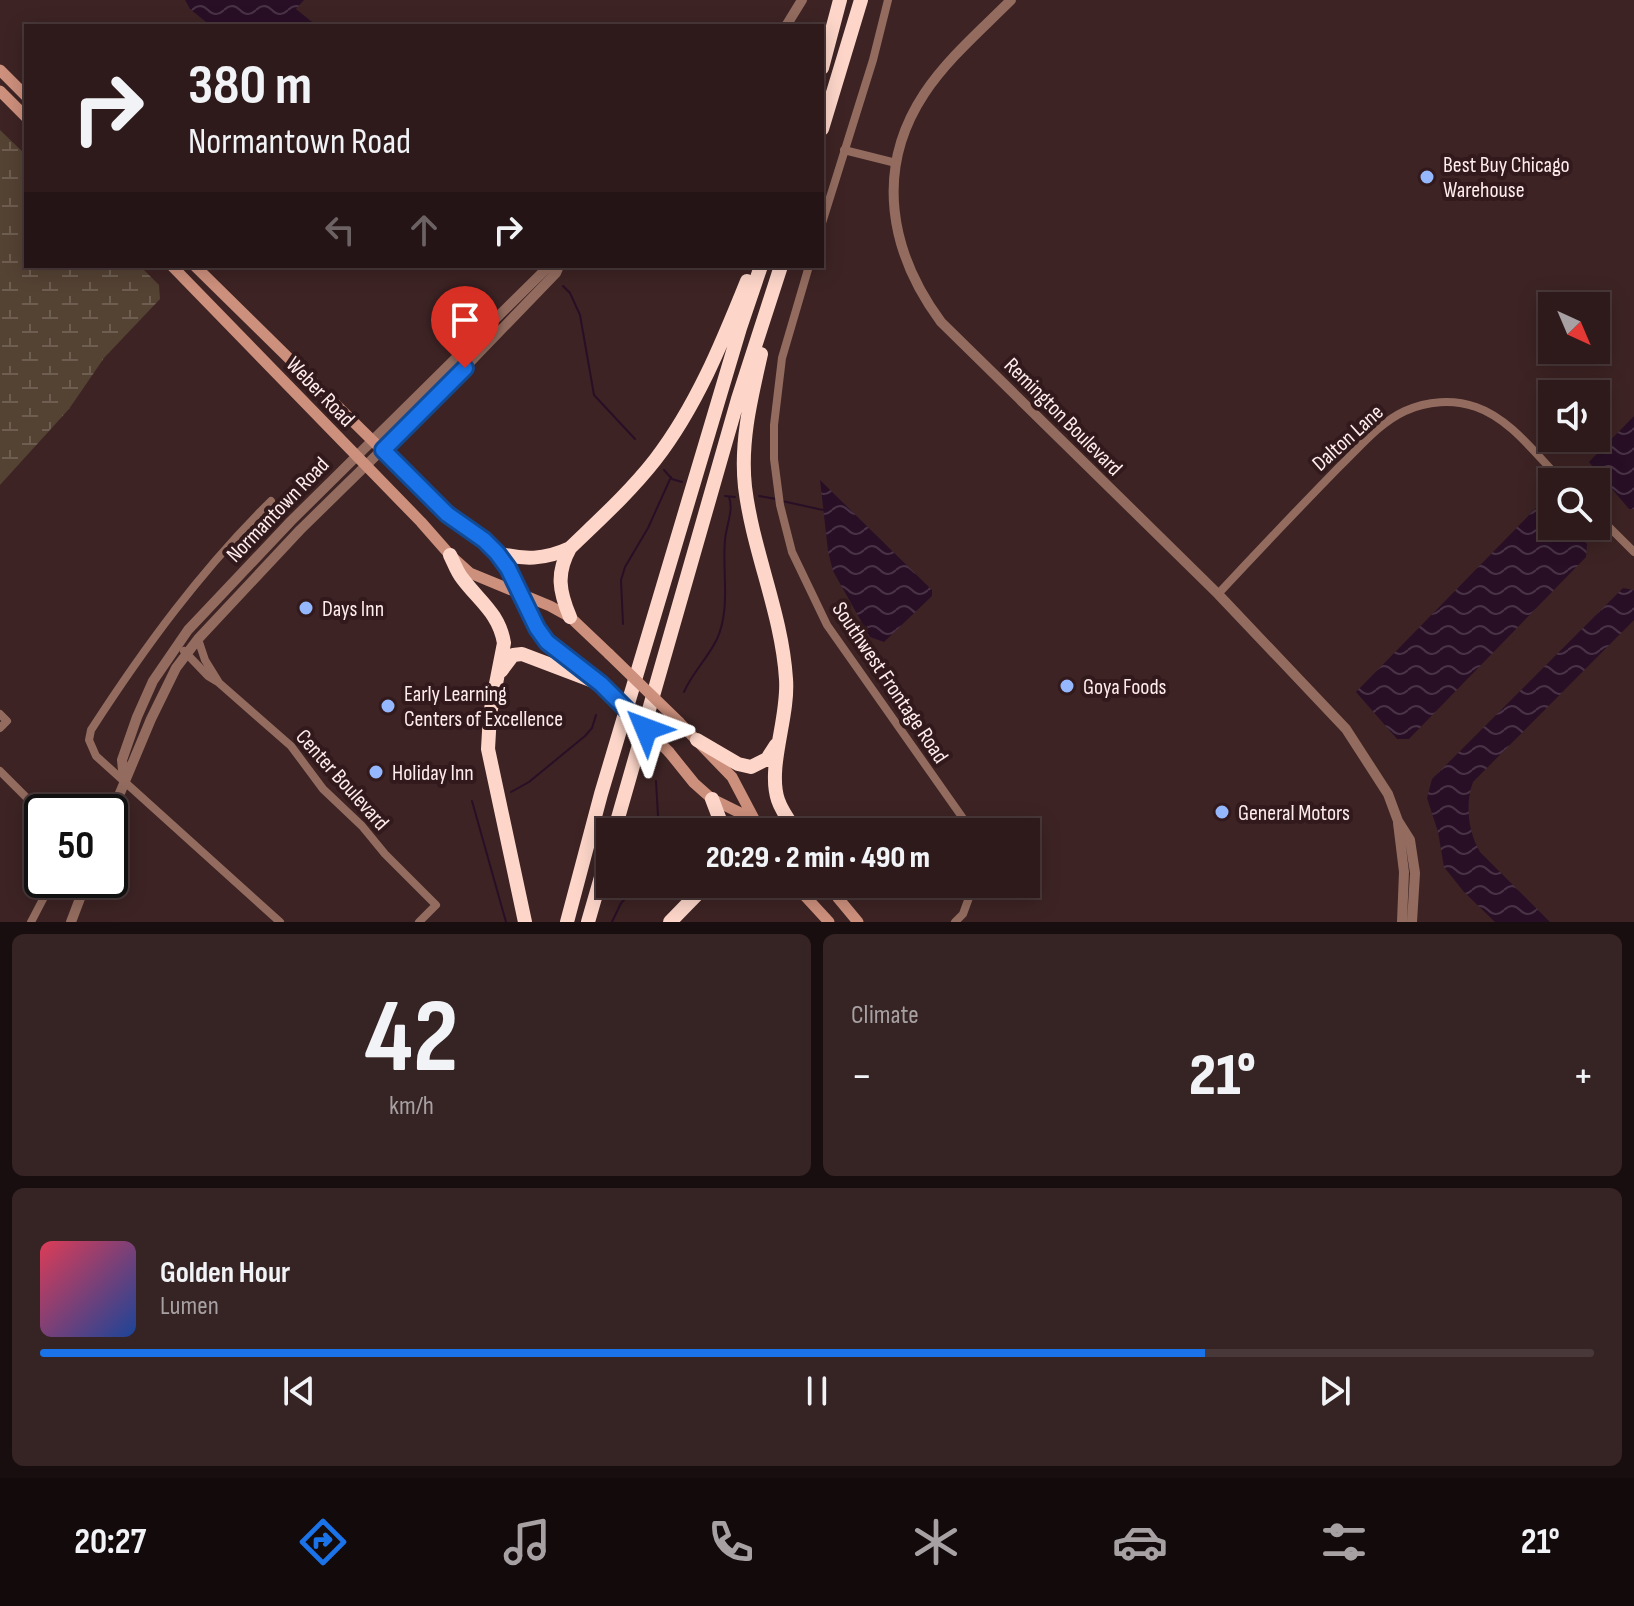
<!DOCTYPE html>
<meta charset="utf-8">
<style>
:root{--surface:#2e1a1b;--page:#362324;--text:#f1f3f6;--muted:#a7a1a3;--line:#49383a;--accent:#1a73e8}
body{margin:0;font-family:"Sofia Sans Condensed",sans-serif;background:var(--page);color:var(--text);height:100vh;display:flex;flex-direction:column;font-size:30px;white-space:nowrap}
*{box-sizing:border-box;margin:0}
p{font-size:26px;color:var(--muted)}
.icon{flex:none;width:44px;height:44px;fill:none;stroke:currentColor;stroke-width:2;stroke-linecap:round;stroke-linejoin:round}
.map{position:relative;height:922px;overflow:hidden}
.details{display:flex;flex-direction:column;gap:12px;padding:12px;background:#190e0f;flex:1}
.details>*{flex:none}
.banner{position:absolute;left:24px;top:24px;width:800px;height:244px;border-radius:0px;box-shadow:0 4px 20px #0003,0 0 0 2px var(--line);background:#2e1a1b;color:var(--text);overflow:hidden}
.needle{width:52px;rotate:136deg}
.fabs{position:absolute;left:1538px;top:292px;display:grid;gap:16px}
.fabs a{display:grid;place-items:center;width:72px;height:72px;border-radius:0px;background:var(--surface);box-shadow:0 4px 20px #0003,0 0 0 2px var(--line);font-size:40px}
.speed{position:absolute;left:24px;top:794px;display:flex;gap:16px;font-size:40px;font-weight:700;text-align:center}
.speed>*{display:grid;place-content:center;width:104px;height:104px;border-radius:50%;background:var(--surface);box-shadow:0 4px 20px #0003,0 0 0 2px var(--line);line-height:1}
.speed .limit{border:4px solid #111;border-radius:12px;background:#fff;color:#111}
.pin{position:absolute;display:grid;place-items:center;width:68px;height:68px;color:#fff;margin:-82px -34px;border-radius:50% 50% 50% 0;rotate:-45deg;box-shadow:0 0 8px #0007}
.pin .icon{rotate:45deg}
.me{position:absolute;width:88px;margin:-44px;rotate:314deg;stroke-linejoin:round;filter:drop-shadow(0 0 6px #0008)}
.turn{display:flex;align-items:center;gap:28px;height:168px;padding:0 32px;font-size:36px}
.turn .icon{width:104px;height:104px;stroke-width:2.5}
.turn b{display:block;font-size:56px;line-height:68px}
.lanes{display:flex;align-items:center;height:76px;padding:0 32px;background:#0003;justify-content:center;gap:40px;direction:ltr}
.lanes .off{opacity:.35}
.big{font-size:60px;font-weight:800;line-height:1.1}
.details .widget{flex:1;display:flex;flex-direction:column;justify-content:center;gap:12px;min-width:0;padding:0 28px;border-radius:12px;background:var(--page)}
.details .dial{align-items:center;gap:0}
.dial b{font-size:104px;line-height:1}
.song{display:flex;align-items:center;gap:24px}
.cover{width:96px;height:96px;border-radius:12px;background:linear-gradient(135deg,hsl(350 70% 55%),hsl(220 70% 35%))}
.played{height:8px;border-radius:4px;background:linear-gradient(90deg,var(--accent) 75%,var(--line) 75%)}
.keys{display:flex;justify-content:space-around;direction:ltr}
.heat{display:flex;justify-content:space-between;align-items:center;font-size:44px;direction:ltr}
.details .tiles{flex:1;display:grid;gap:12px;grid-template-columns:1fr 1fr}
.widget:last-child{grid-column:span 2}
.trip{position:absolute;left:596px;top:818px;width:444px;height:80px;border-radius:0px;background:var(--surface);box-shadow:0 4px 20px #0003,0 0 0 2px var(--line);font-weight:800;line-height:80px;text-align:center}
.tabs{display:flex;height:128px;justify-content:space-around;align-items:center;background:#120a0b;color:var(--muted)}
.tabs .icon{width:56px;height:56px}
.tabs .on{color:var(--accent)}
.tabs b{font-size:36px;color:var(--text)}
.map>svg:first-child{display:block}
.wetland{fill:url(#wetland-marsh)}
.water{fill:url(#water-waves)}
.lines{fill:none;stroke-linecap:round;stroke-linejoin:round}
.stream{stroke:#290f26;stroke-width:2}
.minor{stroke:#936c5f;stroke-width:8}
.tertiary{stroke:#936c5f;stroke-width:10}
.secondary{stroke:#cd907c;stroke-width:11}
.motorway{stroke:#fdd6c9;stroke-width:14}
.secondary-bridge{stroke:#cd907c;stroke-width:11}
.route-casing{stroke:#114b97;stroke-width:20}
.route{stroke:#1a73e8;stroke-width:14}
.poi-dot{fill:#95b7fd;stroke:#32191b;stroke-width:3}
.labels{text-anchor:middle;stroke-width:8;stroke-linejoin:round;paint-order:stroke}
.poi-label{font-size:22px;fill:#ffecec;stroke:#32191b;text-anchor:start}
.street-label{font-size:22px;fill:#ffecec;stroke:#32191b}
</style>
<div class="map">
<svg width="1634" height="922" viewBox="0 0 1634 922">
<defs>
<pattern id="wetland-marsh" width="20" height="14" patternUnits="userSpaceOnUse" patternTransform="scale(2)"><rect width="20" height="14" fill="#544233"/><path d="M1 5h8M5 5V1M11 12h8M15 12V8" fill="none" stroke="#6e5d51"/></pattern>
<pattern id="water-waves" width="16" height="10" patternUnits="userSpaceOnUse" patternTransform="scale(2)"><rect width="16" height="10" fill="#290f26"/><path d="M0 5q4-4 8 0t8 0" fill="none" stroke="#493246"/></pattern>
</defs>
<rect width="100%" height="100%" fill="#3d2324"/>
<path class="wetland" d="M0 130 26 155V266H140L159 285 160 299 104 358 69 409 0 485Z"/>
<path class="water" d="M185 0H304L296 9 317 26H211L190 9Z
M1634 416V509H1629L1589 462Z
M820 480 932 590V596L884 642 870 637 833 571 828 551Z
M1548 504 1552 508V526H1569L1587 544 1586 557 1409 739H1397L1356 692 1539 505Z
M1623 588 1634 590V620L1473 782C1465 804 1468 831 1480 852L1550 922H1495L1464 892 1444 867 1438 832 1427 798 1432 779Z"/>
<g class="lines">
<path class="stream" d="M563 286 570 293 580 315 594 395 635 439
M664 470 672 479 682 482
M725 496 735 497
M759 496 776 499
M782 501 823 510
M623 624 621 580 625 567 648 528 671 477
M684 692C692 673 708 658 717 639 731 608 722 572 725 540 726 526 734 510 729 497
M656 781 658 816 666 832
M511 792 529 782 585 736 592 728 596 715
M472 801 506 922
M612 922 621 903 640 884"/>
<path class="minor" d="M844 150 896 163
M822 223 873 60 888 0
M809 266 782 358 774 425V459L780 505 792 552 827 625 967 824 969 832
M271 501C201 570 144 648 91 730L89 740 96 756 280 922
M1596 514 1634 552
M1218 594C1258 551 1299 508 1340 466 1360 447 1379 423 1405 411 1427 401 1453 399 1476 407 1511 419 1537 456 1563 482
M198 639 205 660 218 681
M184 651 208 676 218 682 291 746 323 789 362 826 385 854 436 905 419 922
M0 714 7 721 0 728
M0 771 42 813
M31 922 53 880
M955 922 963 914 974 884"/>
<path class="tertiary" d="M1011 0C981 30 947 59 924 94 874 170 890 253 941 322L1218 594 1346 729 1388 794 1398 821 1410 840 1415 873 1412 922
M786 26 802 0
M124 780 122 760 137 717 153 681 188 630 291 521 549 266
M110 817 151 719 176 668 198 639 300 530 446 387 556 273 559 266
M1398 823 1404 872 1402 922
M71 922 87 880"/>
<path class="secondary" d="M0 70 26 96
M0 91 26 117
M172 266 421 522 450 555 470 573 550 606 570 617 609 654
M195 266 447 514C463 526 482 536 496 551 515 573 522 603 537 627 551 649 571 661 591 677
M679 722 732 777 761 832
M669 752 694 783 712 799 779 832
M794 884 829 922
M830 884 838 898 858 922"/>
<path class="motorway" d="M822 68 840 0
M822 129 861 0
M761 354C751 398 740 442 745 487 753 552 782 614 786 679 789 717 767 767 778 800 782 812 790 822 797 832
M497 553C524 560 544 560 570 548
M450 555C454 563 457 572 462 578 479 601 499 613 504 643L490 714 488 749 525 922
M570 617C559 591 556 573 570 548 599 520 630 492 655 460 696 407 722 343 747 281
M501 671 513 655 522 654 601 684
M697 740 738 764 751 767 767 759 776 745
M712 799 720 820 721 832
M614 832 738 399 781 266
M567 922 601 794 740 328 761 266
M588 922 610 846
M670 922 707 884"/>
<path class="secondary-bridge" d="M609 654 679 722
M601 684 669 752"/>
</g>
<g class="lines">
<defs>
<path id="route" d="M465 368 383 450 447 514 484 540 497 553 508 568 537 628 547 642 601 684 646 729"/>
</defs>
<use href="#route" class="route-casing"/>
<use href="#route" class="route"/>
</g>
<g class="poi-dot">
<circle cx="1427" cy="177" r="8"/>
<circle cx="306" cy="608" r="8"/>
<circle cx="1067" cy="686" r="8"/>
<circle cx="388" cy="706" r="8"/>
<circle cx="376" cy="772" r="8"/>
<circle cx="1222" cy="812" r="8"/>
</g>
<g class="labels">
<g class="poi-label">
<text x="1443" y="172">Best Buy Chicago<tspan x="1443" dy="25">Warehouse</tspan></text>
<text x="322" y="616">Days Inn</text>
<text x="1083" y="694">Goya Foods</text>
<text x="404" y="701">Early Learning<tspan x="404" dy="25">Centers of Excellence</tspan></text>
<text x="392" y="780">Holiday Inn</text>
<text x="1238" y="820">General Motors</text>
</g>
<g class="street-label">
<text transform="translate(321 391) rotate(46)" y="8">Weber Road</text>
<text transform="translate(1064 416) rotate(45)" y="8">Remington Boulevard</text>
<text transform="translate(1347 437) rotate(-42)" y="8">Dalton Lane</text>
<text transform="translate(277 509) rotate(-46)" y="8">Normantown Road</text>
<text transform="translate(891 682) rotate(56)" y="8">Southwest Frontage Road</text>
<text transform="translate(343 779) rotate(48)" y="8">Center Boulevard</text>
</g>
</g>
</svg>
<div class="fabs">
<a><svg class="needle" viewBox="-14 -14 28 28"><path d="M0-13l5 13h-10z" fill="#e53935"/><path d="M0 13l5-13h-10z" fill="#a7a1a3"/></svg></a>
<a><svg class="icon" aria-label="sound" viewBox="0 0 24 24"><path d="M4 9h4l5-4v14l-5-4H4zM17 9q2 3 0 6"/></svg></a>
<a><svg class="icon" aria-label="search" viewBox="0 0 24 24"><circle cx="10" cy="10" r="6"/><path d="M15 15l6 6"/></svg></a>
</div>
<div class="speed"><div class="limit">50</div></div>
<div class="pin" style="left:465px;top:368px;background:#d93025"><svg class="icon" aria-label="arrive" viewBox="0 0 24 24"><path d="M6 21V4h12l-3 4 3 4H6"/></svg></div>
<svg class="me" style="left:646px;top:729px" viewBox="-20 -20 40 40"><path d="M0-17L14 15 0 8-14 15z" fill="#1a73e8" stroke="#fff" stroke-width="4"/></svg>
<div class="trip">20:29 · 2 min · 490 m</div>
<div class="banner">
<div class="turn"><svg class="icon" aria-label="right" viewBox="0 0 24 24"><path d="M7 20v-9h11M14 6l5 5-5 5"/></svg><div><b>380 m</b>Normantown Road</div></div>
<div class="lanes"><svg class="icon off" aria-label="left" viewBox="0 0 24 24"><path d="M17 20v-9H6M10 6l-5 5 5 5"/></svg><svg class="icon off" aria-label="ahead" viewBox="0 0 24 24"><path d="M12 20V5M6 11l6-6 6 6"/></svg><svg class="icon" aria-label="right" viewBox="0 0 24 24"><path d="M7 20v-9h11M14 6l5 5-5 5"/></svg></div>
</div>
</div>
<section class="details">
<div class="tiles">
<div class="widget dial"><b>42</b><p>km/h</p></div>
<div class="widget"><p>Climate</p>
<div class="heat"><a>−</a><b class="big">21°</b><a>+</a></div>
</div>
<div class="widget">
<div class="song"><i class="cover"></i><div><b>Golden Hour</b><p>Lumen</p></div></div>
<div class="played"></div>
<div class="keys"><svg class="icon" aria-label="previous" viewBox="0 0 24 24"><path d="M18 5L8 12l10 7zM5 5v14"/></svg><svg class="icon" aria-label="pause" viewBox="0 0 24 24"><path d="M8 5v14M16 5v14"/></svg><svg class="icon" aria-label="next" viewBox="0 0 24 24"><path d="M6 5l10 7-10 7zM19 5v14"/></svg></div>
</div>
</div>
</section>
<nav class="tabs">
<b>20:27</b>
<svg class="icon on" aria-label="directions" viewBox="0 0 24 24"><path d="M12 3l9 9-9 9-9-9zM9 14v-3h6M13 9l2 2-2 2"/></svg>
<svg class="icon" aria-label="music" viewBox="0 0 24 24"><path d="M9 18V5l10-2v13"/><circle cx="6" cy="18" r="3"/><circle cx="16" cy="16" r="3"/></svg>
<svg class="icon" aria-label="phone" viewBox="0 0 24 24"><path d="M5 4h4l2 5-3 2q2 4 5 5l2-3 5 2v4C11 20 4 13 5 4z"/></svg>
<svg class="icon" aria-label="climate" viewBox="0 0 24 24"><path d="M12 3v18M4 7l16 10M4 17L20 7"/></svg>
<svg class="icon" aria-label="car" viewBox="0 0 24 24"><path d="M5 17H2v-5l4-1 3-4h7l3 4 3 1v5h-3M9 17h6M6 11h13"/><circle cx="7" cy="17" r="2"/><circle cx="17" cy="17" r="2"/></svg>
<svg class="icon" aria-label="filters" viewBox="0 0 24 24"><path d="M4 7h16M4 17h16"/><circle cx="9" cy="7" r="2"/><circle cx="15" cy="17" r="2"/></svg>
<b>21°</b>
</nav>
